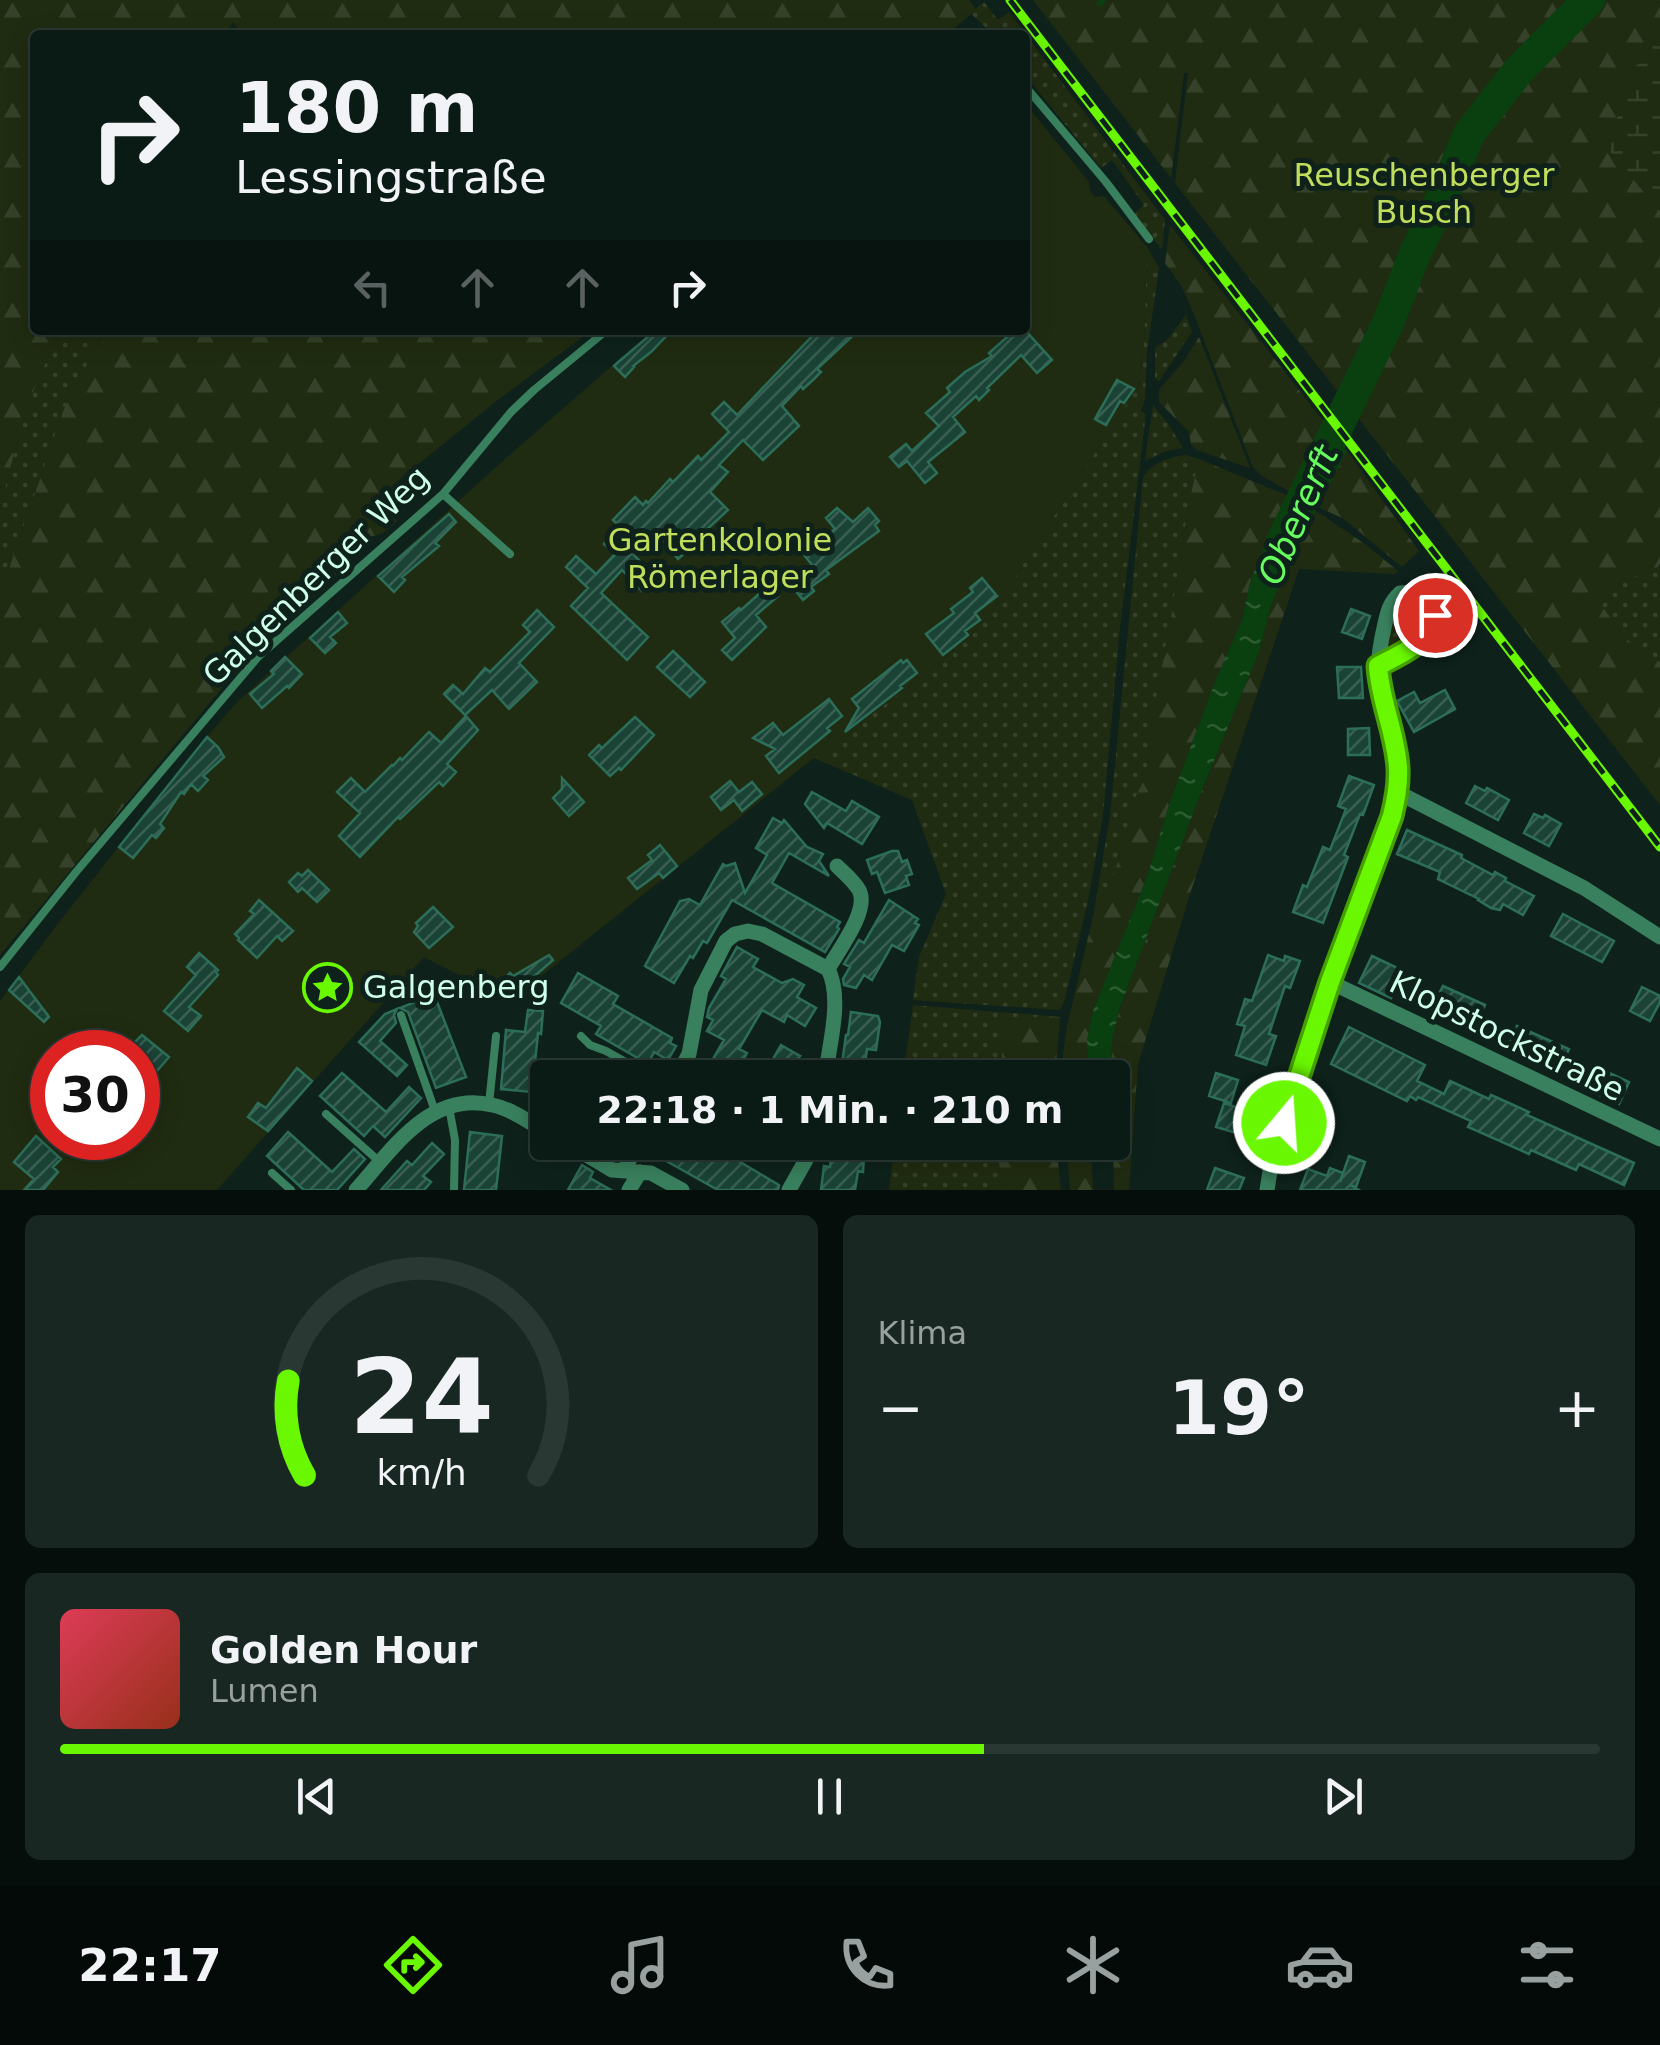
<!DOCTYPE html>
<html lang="de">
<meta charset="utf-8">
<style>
:root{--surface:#0a1a14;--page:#182722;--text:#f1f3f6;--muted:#99a1a0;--line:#2a3834;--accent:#6af702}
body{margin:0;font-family:"DejaVu Sans",sans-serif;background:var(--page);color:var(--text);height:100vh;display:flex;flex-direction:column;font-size:38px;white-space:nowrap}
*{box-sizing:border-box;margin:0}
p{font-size:32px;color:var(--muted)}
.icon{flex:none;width:55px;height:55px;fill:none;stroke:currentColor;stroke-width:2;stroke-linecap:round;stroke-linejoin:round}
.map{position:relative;height:1190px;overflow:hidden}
.sheet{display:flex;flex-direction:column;gap:25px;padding:25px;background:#060e0b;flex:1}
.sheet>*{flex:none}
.hud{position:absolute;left:30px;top:30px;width:1000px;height:305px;border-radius:10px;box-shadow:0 5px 25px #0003,0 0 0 2px var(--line);background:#0a1a14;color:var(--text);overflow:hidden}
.speed{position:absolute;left:30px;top:1030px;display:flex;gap:20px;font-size:50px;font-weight:700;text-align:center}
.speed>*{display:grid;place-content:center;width:130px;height:130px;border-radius:50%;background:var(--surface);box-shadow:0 5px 25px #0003,0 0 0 2px var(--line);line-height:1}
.speed .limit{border:15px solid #d22;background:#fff;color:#111}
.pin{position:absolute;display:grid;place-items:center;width:85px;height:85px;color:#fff;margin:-42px;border:5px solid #fff;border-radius:50%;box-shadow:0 2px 10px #0007}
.me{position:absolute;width:110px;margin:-55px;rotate:18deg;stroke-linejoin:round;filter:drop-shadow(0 0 8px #0008)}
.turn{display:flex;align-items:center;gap:35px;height:210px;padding:0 40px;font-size:45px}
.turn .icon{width:130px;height:130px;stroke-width:2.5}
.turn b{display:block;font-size:70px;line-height:85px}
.lanes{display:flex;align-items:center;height:95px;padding:0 40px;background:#0003;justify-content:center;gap:50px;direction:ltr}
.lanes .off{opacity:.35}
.big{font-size:75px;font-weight:600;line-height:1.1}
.sheet .widget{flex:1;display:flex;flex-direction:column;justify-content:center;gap:15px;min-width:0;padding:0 35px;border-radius:15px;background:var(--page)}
.sheet .dial{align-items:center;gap:0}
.dial svg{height:260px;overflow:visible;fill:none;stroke:var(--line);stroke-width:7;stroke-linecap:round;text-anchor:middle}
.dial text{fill:var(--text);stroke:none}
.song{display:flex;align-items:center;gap:30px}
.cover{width:120px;height:120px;border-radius:15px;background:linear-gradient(135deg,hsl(350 70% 55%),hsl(10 70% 35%))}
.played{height:10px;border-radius:5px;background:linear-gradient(90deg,var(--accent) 60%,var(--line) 60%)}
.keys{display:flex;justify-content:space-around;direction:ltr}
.heat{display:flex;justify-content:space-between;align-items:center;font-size:55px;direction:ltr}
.sheet .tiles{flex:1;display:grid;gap:25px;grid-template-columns:1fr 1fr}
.widget:last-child{grid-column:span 2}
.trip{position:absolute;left:530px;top:1060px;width:600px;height:100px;border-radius:10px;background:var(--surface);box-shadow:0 5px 25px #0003,0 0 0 2px var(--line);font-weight:600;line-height:100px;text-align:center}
.menu{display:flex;height:160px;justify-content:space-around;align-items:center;background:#040a08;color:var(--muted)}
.menu .icon{width:70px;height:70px}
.menu .current{color:var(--accent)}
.menu b{font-size:45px;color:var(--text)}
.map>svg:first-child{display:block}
.grass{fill:url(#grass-dots)}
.forest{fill:url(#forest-firs)}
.wetland{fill:url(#wetland-marsh)}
.green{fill:#202c11;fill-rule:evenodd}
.water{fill:url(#water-ripples)}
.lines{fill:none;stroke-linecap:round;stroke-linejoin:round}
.stream{stroke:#0a3f10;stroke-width:5}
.river{stroke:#0a3f10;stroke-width:32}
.building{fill:url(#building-hatch);stroke:#2c6e59;stroke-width:2.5}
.service{stroke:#39805e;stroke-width:8}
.minor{stroke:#39805e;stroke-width:15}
.rail-casing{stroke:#6af702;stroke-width:9}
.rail{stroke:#0e221b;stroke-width:5;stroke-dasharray:15;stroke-linecap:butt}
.route-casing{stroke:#45a101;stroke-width:25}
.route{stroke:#6af702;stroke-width:18}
.labels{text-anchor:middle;stroke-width:10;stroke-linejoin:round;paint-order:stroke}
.park-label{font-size:32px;fill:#c0de5c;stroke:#0e221b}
.street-label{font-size:32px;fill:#cfffeb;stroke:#0e221b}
.poi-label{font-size:32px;fill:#cfffeb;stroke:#0e221b;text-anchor:start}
.water-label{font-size:35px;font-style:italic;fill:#67fd5e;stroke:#0e221b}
</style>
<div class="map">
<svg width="1660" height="1190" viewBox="0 0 1660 1190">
<defs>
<pattern id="grass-dots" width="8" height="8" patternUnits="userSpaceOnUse" patternTransform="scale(2.5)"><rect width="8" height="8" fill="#202c11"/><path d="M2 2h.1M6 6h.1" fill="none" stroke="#354128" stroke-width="1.8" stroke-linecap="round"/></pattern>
<pattern id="forest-firs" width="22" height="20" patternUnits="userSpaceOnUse" patternTransform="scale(2.5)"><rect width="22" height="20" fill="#202c11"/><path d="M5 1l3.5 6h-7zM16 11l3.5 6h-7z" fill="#354128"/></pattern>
<pattern id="wetland-marsh" width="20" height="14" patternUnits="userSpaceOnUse" patternTransform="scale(2.5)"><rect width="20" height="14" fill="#202c11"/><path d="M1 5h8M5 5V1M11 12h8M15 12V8" fill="none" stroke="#354128"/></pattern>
<pattern id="water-ripples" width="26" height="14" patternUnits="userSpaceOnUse" patternTransform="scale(2.5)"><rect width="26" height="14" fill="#0a3f10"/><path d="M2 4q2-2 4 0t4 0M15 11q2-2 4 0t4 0" fill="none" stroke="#2d5c33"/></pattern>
<pattern id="building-hatch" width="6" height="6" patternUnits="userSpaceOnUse" patternTransform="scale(2.5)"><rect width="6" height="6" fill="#1a4336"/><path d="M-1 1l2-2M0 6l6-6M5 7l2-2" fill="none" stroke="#3a5f53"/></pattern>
</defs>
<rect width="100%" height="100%" fill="#0e221b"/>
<path class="grass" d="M984 2 998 20 1009 12 1165 220 1162 250 1134 214 1144 205 1112 160 1101 168 1025 75V35H994L970 13Z
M1147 247 1159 268 1147 352 1145 399 1141 411 1146 414 1120 628 1103 815 1088 901 1064 1002 1060 1010 913 1000 919 957 946 894 912 800 814 758 924 675 972 634 1006 594 1024 562 1139 385 1144 342Z
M1186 315 1192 332 1159 381 1155 379V348L1168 339Z
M61 330H111L91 357 64 409 0 595V507L23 420 38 379Z
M1153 405 1169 425 1183 448 1166 451 1145 461Z
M1186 455 1199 459 1190 498 1171 617 1152 721 1146 775 1133 803 1131 820 1114 874 1094 912 1110 816 1143 478C1151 463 1170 457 1186 455Z
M1660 565V662L1625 638 1597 599 1625 578 1653 573Z
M1414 597 1428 605C1432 630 1411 639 1393 651L1386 646C1391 624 1388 601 1414 597Z
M913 1005 1049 1016 1035 1020 1001 1018 997 1020 1003 1040 1000 1077 903 1078Z
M895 1143H997L1002 1190H889Z"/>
<path class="forest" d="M0 0H969L976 9 947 35H235L238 29 233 22 225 35H35V330H61L38 379 23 420 0 507Z
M1033 0H1660V32L1646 55 1628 75 1626 96 1620 113 1606 133 1608 149 1660 211V564L1653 573 1625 578 1597 599 1625 638 1660 662V805L1175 183 1188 73H1184L1171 178Z
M1170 225 1327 426 1293 493 1262 476 1253 467 1193 312 1181 285 1165 263Z
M111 330H592L495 402 394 484 405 510C392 527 382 541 359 535L341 571 226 683 0 955V595L64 409 91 357Z
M1199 337 1250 468 1197 450 1191 445 1189 432 1159 402V390L1184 361Z
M1347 451 1419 551 1402 567 1344 519 1318 507Z
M1199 459 1291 497 1261 553 1250 583 1242 620 1215 682 1171 799 1147 877 1093 1011 1087 1041 1089 1077 1064 1078 1063 1055 1067 1027 1094 912 1114 874 1131 820 1133 803 1146 775 1152 721 1171 617 1190 498Z
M1316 511 1365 544 1398 571 1394 574 1299 569 1190 894 1138 1064 1129 1190H1114L1111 1065 1112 1041 1119 1010 1203 787 1259 652 1271 605 1301 536Z
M1049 1016 1060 1017 1055 1077H1000L1003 1040 997 1020 1001 1018 1035 1020Z
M997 1143H1056L1061 1190H1002Z
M1066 1143H1091L1093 1190H1070Z"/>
<path class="wetland" d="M1660 32V211L1608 149 1606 133 1620 113 1626 96 1628 75 1646 55Z"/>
<path class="green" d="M1025 103 1089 182 1090 191 1095 197 1104 196 1147 247 1144 342 1139 385 1024 562 1006 594 985 619 972 634 924 675 814 758 510 1001 424 957 217 1190H0V1001L56 926 196 749 238 701 505 459 653 330H1025ZM52 1052H138V1138H52Z"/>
<path class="water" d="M1327 426 1347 451 1318 507 1293 493Z
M1291 497 1316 511 1301 536 1271 605 1259 652 1203 787 1119 1010 1112 1041 1111 1077H1089L1087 1041 1093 1011 1147 877 1171 799 1215 682 1242 620 1250 583 1261 553Z"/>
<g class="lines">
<path class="stream" d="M1099 4 1104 0"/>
<path class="river" d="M1281 543 1388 323 1414 256 1447 187 1469 134 1520 69 1589 0"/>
</g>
<path class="building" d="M656 330H672L651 352 633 366 634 367 625 377 614 366 616 364Z
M818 330H859L817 369 821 372 814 379 803 389 801 386 782 406 799 426 763 460 743 440 719 465 728 472 710 492 728 510 690 545 692 547 678 559 656 531 634 555 656 578 642 591 622 570 601 593 648 637 627 660 571 606 588 588 566 567 576 556 596 574 615 554 604 544 620 527 613 520 635 497 643 505 646 501 648 503 670 479 673 482 698 456 701 460 729 432 712 414 724 402 737 415Z
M1015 330H1025L1052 360 1037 373 1021 355 987 388 989 390 979 400 976 396 953 417 965 432 928 462 937 473 925 483 907 461 899 467 890 457 906 444 912 451 939 426 926 413 950 392 947 388 965 372 992 356 989 353Z
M1117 380 1134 389 1124 403 1120 401 1106 425 1095 419Z
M837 508 853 522 868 508 879 521 875 525 879 531 826 570 829 574 811 587 814 591 803 600 791 585 813 566 804 555 835 529 826 518Z
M449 514 456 522 435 543 439 546 402 577 405 580 394 592 378 576Z
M982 578 997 596 975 613 980 620 965 631 968 635 943 655 926 634 954 613 951 609 973 592 970 588Z
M769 585 778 596 756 615 766 627 732 660 722 650 735 638 722 622 739 608 741 610Z
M1351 609 1370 616 1362 639 1342 632Z
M537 610 554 627 519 663 537 682 509 709 492 690 465 715 444 694 453 685 463 694 485 668 490 672 530 632 523 625Z
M338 612 347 623 330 637 336 643 325 653 310 638Z
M673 651 705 682 690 697 657 667Z
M285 657 302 674 289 688 287 686 262 708 250 694 274 674 271 671Z
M901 660 903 663 907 660 917 673 900 686 902 688 845 732 859 708 852 699Z
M1337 667H1361L1363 698H1339Z
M1445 690 1455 709 1414 732 1397 701 1414 692 1420 703Z
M829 699 842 716 827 728 830 731 779 773 766 756 775 749 753 738 773 723 783 735Z
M466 716 478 730 447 764 456 772 443 786 439 782 400 819 398 817 360 857 339 836 360 813 337 792 351 778 365 792 392 765 393 766 400 758 402 760 429 732 441 743Z
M635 717 654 735 621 770 619 768 610 776 589 755 599 745 602 748Z
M1369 728 1370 755H1348V729Z
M207 737 218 747 224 757 203 776 208 780 198 791 191 784 184 794 181 792 160 824 164 828 156 838 152 835 133 858 119 847Z
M1349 776 1374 785 1363 815 1360 814 1344 855 1348 857 1323 923 1293 912 1303 885 1307 887 1323 847 1330 850 1346 809 1338 806Z
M562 778 584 802 569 816 553 798 562 789Z
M730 781 739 792 752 782 762 794 742 811 734 800 721 810 711 797Z
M1475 786 1485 791 1487 788 1509 800 1498 820 1466 803Z
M812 792 846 811 852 801 879 817 862 844 827 823 824 828 805 804Z
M1534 814 1543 818 1545 815 1561 824 1549 846 1524 833Z
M773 818 782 823 784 820 807 847 823 854 819 861 829 876 789 853 772 883 840 922 837 927 839 929 825 952 732 900 707 943 703 941 693 958 690 956 674 983 645 966 680 901 689 899 700 905 723 864 726 866 735 863 745 893 767 855 756 848Z
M1407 830 1462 855 1461 858 1493 875 1495 872 1506 878 1505 881 1534 896 1523 915 1503 904 1500 910 1491 908 1478 900 1479 899 1438 879 1440 872 1397 854Z
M660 845 677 866 663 878 659 873 637 889 628 878 652 860 648 855Z
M892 851H898L902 862 907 860 912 874 906 876 909 885 885 893 877 872 872 874 867 860Z
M308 870 329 890 317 902 302 888 298 892 289 882 298 873 302 876Z
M259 900 293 931 282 941 277 936 257 958 238 940 239 938 235 934 254 914 250 911Z
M889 900 918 919 915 923 919 925 904 951 892 945 872 980 864 975 856 988 844 985 843 979 850 967 844 964 859 940 864 943Z
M433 907 453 927 429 948 414 932 418 926 416 923Z
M1563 914 1614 941 1602 962 1551 936Z
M737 947 758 959 753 967 782 983 793 979 804 985 797 997 816 1008 805 1026 787 1015 784 1022 762 1010 739 1049 747 1053 733 1078H702L724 1040 707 1031 713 1020 707 1017 709 1008 726 979 721 976Z
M199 953 218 970 216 972 218 975 189 1007 201 1016 188 1031 164 1011 196 975 187 967Z
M549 955 553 960 508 999 493 991 510 973 513 976Z
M1268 955 1284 961 1285 956 1300 961 1290 988 1285 986 1269 1034 1276 1036 1266 1065 1236 1055 1245 1026 1237 1024 1243 1006 1245 999 1252 1001Z
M1372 956 1404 971 1391 998 1359 983Z
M578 973 618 996 613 1004 672 1038 670 1043 676 1046 668 1060 654 1052 648 1064 596 1034 601 1026 561 1003Z
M19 977 49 1017 44 1022 9 990Z
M1443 986 1485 1005 1473 1032 1430 1012Z
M1642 987 1660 996V1002L1650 1021 1630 1011Z
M434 994 466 1077 436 1088 408 1012 400 1008Z
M397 1009 394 1015 396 1023 380 1041 407 1065 397 1076 359 1042 385 1014Z
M528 1010 543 1011 541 1034 538 1033 532 1092 501 1089 506 1030 525 1032Z
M851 1012 878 1016 880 1022 876 1050 867 1049 863 1078H840L846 1035H848Z
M1517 1026 1569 1049 1559 1070 1508 1047Z
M1349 1027 1425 1065 1417 1081 1444 1094 1450 1081 1489 1099 1491 1095 1529 1112 1527 1115 1634 1163 1624 1185 1579 1164 1576 1170 1531 1150 1529 1154 1468 1127 1471 1121 1418 1097 1416 1100 1410 1096 1407 1101 1331 1064Z
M142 1035 169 1057 138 1093V1052L129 1048Z
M781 1045 800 1056 798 1058 809 1064 801 1078H789L769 1066Z
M297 1068 312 1081 268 1131 248 1117 258 1103 266 1108Z
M1605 1071 1629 1082 1619 1104 1595 1093Z
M342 1073 386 1112 409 1087 421 1098 385 1137 373 1126 364 1136 320 1096Z
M1216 1073 1238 1080 1231 1103 1209 1096Z
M1224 1103 1253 1113 1246 1136 1216 1127Z
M288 1132 332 1172 354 1149 365 1159 337 1190H304L267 1156Z
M470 1132 502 1136 496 1190H464Z
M36 1136 61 1159 53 1167 58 1172 43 1190H24L34 1179 14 1162Z
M670 1142H699L728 1159 730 1156 779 1185 778 1190H718L661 1158Z
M833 1142H865L863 1172 858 1171 855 1190H821L824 1166 830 1167Z
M432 1143 444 1154 423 1176 431 1182 424 1190H381L407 1161 412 1165Z
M1349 1156 1365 1162 1356 1187 1350 1185 1359 1190H1300L1308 1169 1327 1176 1330 1168 1343 1173 1340 1182Z
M582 1165 593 1172 590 1178 611 1190H568Z
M1215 1168 1244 1178 1239 1190H1207Z"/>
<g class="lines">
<path class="service" d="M952 35 956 32 974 35
M1025 86 1106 182 1149 239
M443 494 510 554
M0 967 76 872 258 657 443 494 511 412 534 390 607 330
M401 1015 435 1111
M581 1036 590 1045 606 1051 654 1078
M489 1104 496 1036
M449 1107 455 1140 454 1190
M326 1114 381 1163
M272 1173 291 1190"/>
<path class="minor" d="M1397 792 1584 888 1660 937
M828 969C838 951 870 910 859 890 854 881 844 873 837 866
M1330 982 1660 1139
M676 1078 689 1054 701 990 726 941 735 934 748 931 762 934 828 969C843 998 829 1046 825 1078
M565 1142 612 1170 651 1173 682 1190
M624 1170 639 1142
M356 1190C392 1150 430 1090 492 1105 512 1109 530 1123 548 1133
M629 1190 640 1172
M789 1190 816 1142
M1267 1190 1272 1159 1330 982 1393 816C1396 798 1399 780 1397 761 1394 737 1384 715 1380 691 1376 670 1379 649 1384 628 1387 614 1389 603 1400 593L1416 592 1430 600C1431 604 1434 613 1434 617 1435 639 1396 656 1378 665"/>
<defs>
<path id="rail" d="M1010 0 1660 847"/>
</defs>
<use href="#rail" class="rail-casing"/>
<use href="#rail" class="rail"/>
</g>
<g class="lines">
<defs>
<path id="route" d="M1284 1123 1330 982 1392 816C1396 800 1399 785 1398 768 1396 733 1380 701 1378 666 1401 654 1430 642 1435 615"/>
</defs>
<use href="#route" class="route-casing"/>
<use href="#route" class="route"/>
</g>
<defs>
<symbol id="sight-ring" viewBox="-11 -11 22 22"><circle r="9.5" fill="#0e221b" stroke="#6af702" stroke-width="1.5"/><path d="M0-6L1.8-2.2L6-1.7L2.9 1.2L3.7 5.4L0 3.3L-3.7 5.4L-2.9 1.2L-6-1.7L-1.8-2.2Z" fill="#6af702"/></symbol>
</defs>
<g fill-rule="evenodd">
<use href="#sight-ring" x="300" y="960" width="55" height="55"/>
</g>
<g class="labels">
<g class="park-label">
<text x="1424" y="186">Reuschenberger<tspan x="1424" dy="37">Busch</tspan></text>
<text x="720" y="551">Gartenkolonie<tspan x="720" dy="37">Römerlager</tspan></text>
</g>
<g class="street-label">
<text transform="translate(316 576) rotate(-44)" y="11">Galgenberger Weg</text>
<text transform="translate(1507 1036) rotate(26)" y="11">Klopstockstraße</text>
</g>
<g class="poi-label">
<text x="363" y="998">Galgenberg</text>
</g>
<g class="water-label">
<text transform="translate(1298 515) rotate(-66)" y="12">Obererft</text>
</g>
</g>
</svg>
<div class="speed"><div class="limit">30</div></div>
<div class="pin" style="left:1435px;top:615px;background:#d93025"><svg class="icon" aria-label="arrive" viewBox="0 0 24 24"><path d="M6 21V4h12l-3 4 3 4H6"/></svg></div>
<svg class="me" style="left:1284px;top:1123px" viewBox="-20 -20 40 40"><circle r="17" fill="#6af702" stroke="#fff" stroke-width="3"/><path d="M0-11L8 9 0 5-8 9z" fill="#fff"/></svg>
<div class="trip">22:18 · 1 Min. · 210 m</div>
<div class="hud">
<div class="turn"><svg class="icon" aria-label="right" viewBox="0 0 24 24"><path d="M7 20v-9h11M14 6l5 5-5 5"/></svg><div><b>180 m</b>Lessingstraße</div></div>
<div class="lanes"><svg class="icon off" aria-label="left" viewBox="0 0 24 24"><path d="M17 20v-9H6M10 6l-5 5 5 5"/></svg><svg class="icon off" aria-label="ahead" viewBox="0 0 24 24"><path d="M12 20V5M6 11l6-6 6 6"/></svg><svg class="icon off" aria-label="ahead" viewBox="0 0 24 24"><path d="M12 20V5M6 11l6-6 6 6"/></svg><svg class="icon" aria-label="right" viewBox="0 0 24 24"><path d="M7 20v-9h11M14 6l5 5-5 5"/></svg></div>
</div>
</div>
<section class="sheet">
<div class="tiles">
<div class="widget dial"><svg viewBox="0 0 100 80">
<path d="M14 69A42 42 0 1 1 86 69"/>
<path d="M14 69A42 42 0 0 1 9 40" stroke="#6af702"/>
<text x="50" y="56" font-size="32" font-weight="700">24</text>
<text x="50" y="72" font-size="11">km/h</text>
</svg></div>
<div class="widget"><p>Klima</p>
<div class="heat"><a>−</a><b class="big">19°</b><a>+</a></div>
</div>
<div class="widget">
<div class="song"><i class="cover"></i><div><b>Golden Hour</b><p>Lumen</p></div></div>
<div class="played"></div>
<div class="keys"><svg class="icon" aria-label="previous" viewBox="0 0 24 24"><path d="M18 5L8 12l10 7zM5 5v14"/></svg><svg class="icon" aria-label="pause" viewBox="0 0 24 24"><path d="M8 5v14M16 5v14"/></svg><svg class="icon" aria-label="next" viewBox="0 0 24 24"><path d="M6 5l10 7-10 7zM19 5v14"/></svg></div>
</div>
</div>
</section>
<nav class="menu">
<b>22:17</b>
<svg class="icon current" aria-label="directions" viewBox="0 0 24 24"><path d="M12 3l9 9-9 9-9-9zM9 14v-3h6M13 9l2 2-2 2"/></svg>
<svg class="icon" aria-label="music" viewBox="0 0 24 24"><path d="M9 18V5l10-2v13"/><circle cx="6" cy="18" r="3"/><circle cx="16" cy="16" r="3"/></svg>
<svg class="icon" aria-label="phone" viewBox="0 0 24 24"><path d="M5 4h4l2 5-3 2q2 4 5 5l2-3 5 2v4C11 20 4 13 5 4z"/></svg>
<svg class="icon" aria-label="climate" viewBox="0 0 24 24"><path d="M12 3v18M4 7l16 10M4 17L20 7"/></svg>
<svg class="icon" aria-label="car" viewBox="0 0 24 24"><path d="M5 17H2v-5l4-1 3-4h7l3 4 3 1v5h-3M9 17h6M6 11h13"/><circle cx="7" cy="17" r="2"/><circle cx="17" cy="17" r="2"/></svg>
<svg class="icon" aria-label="filters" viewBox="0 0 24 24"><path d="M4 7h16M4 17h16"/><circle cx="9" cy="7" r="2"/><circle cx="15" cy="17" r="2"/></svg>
</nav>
